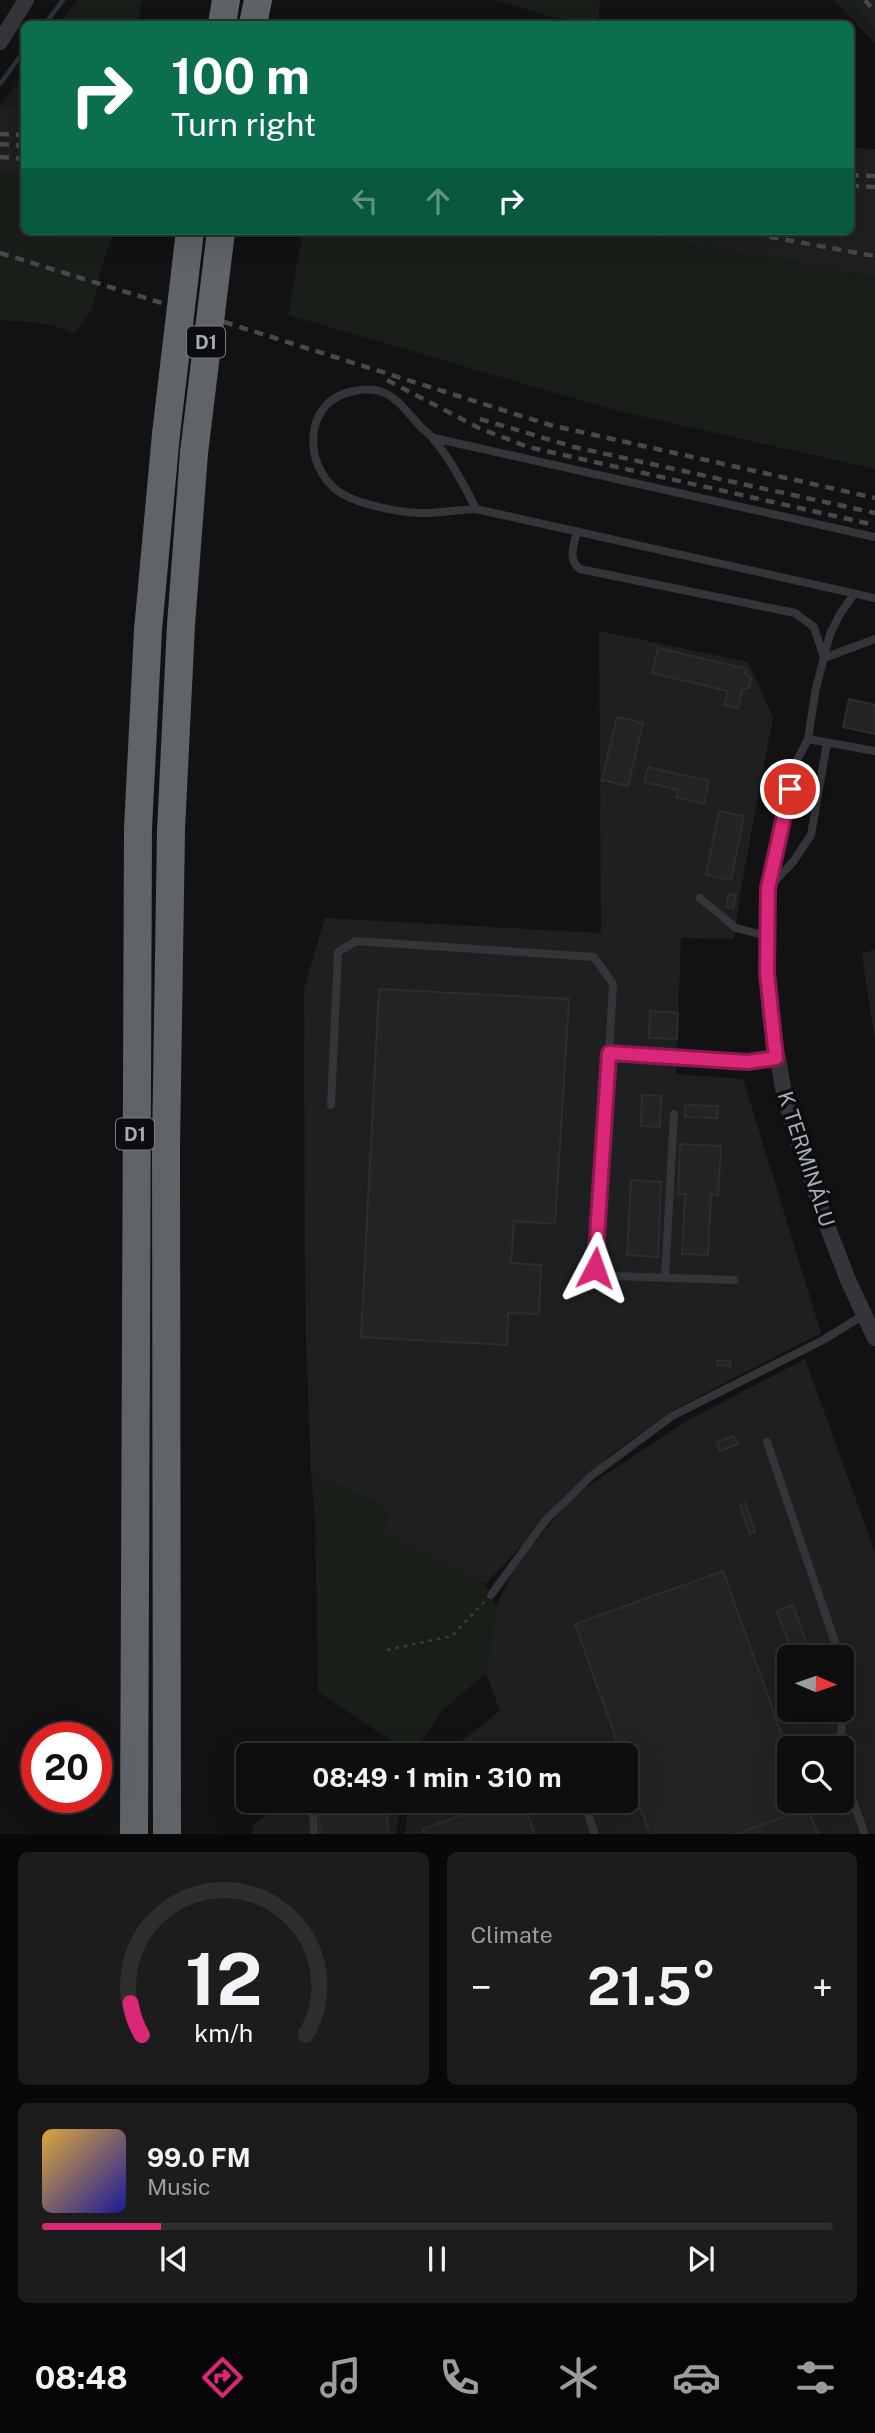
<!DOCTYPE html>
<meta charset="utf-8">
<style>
:root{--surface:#0e0e0f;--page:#1c1c1d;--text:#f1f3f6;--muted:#9b9c9e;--line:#2e2e2f;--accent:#db2777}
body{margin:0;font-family:"Public Sans",sans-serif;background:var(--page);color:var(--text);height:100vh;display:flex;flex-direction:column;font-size:26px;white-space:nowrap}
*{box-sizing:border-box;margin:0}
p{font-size:23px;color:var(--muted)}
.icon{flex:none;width:38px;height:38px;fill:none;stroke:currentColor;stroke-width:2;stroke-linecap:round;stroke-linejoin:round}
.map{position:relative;height:1834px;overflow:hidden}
.sheet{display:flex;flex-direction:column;gap:18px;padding:18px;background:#080808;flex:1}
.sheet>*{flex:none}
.top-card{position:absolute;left:21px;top:21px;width:833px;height:214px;border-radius:10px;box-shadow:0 7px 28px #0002,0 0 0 2px var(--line);background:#0b6e4f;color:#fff;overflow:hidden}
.needle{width:46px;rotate:92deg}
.fabs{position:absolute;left:777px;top:1645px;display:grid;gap:14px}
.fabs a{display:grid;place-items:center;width:77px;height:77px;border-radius:10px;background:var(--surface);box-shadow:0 7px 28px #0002,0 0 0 2px var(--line);font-size:35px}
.speed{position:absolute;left:21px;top:1722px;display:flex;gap:14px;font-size:35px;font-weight:700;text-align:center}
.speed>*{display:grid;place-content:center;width:91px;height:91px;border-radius:50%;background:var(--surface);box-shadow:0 7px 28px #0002,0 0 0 2px var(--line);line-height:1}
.speed .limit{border:10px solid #d22;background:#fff;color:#111}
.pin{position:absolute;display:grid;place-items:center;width:60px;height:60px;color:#fff;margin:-30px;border:4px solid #fff;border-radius:50%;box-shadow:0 2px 7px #0007}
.me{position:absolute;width:77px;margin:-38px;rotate:4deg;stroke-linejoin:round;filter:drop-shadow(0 0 5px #0008)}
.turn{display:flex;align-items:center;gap:24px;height:147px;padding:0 35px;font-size:32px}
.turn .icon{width:91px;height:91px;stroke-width:2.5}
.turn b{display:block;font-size:49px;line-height:60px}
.lanes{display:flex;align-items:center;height:66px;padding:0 35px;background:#0003;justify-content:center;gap:35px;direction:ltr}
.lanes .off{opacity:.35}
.big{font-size:52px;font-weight:700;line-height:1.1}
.sheet .widget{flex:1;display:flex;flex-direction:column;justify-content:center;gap:10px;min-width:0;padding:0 24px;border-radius:10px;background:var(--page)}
.sheet .dial{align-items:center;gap:0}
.dial svg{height:182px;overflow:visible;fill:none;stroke:var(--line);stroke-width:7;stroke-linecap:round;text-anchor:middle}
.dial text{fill:var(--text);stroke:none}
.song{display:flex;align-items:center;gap:21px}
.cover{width:84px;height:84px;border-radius:10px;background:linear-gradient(135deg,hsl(40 70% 55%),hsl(240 70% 35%))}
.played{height:7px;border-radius:4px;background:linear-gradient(90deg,var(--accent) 15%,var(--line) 15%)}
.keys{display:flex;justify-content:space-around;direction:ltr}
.heat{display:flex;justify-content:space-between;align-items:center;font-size:38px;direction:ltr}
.sheet .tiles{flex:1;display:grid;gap:18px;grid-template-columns:1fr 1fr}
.widget:last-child{grid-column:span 2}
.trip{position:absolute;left:236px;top:1743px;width:402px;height:70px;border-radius:10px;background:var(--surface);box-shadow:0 7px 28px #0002,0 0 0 2px var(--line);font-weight:700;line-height:70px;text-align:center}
.menu{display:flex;height:112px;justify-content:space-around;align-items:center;background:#060606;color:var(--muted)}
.menu .icon{width:49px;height:49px}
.menu .current{color:var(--accent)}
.menu b{font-size:32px;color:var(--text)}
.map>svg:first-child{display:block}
.built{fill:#1e1f21;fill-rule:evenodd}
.green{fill:#191e19}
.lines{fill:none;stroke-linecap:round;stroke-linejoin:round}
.stream{stroke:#293437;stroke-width:4.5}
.building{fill:#222325;stroke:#2c2d30;stroke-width:2}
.path{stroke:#393c3f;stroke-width:2.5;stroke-dasharray:3.5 5;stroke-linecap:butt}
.service{stroke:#333538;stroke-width:8}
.minor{stroke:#333538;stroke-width:16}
.motorway{stroke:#5f6469;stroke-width:28}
.rail{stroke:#464a4d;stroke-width:4.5;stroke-dasharray:9 7;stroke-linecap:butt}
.motorway-bridge{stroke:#5f6469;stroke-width:28}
.route-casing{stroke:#8e194d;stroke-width:18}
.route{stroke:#db2777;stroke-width:12}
.labels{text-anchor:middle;stroke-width:7;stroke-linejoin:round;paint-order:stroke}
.shield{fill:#0d0d0f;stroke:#777c82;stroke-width:2}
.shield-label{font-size:19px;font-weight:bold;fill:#a4acb4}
.street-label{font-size:21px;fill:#a4acb4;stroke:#0d0d0f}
</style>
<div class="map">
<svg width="875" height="1835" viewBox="0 0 875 1835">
<rect width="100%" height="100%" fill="#121214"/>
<path class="built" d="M850 0H875V30Z
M0 106 24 108V172L0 171Z
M851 148 875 149V277L627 231H850Z
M599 631 748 662 773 717 740 894 734 939 681 938 676 1074 743 1079 821 1333 675 1409 611 1454 485 1584 383 1533 389 1509 311 1473 305 1314 304 989 325 918 601 933Z
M875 949V1043L862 954Z
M805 1359 875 1552V1834L405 1835 409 1801H626V1755H443L500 1711 486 1673 496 1606 516 1566 573 1496 688 1420ZM789 1657H842V1710H789ZM789 1748H842V1801H789Z
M285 1801H401L396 1834H253V1825Z"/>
<path class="green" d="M77 0H143L136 24H59Z
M493 0H600L598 24H578Z
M834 0H850L875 30V44Z
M24 72V108L1 106Z
M0 171 24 172V231H115L101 269 92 310 74 334C51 321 25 322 0 320Z
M303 231H627L875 277V469L614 410 288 315Z
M311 1473 390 1509 383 1533 485 1584 496 1606 486 1673 442 1711 412 1755 318 1692 315 1521Z"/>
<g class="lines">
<path class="stream" d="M45 24 63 0
M0 84 24 51"/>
</g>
<path class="building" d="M658 648 747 669 746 674 751 678 749 688 742 690 738 708 724 705 728 691 652 673Z
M849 699 875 705V734L843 727Z
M617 717 643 723 628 786 602 780Z
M648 767 709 781 704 804 676 797 678 790 644 782Z
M719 811 744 816 731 880 706 875Z
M729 894 736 895 733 908 726 907Z
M379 989 569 999 555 1224 514 1221 511 1263 541 1265 539 1314 508 1313 507 1345 361 1337Z
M650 1011 678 1013 677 1039 649 1038Z
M642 1095 661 1096 660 1127 641 1126Z
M685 1105 718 1106 717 1118 685 1117Z
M680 1144 721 1146 718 1196 711 1195 708 1255 682 1254 685 1194H678Z
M631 1180 661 1182 658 1257 627 1255Z
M717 1360 730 1361V1366L717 1365Z
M734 1436 738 1444 720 1451 717 1442Z
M745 1503 755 1532 750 1534 740 1505Z
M723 1571 789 1755V1801H806L808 1808 734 1835H650L626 1768V1755H622L575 1624Z
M793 1605 811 1657H794L777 1611Z
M319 1801H396L397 1811H387L388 1835H320Z
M502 1801H523L535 1835H425L423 1829Z
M808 1808 818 1835H734Z"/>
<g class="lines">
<path class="path" d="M387 1650 452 1636 484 1602"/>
<path class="service" d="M434 438 875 537
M476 509C464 485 452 462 435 441 431 435 425 431 420 426 409 415 400 400 385 393 376 389 364 389 354 391 300 400 302 474 346 496 366 506 406 514 428 513 444 512 460 510 476 509L875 598
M577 531C574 546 567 559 580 569L795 613 814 627 824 658 875 639
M808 739 875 751
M770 886 793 862 811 835 827 743
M768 888 795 764 808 739 816 688 830 634 840 614 854 594
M700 898 736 928 767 936
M331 1105 338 952 356 941 594 957 613 984 609 1053
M665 1278 674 1114
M734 1280 613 1276 595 1268 609 1053 748 1062 776 1058
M767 1442 840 1657
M491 1595 546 1520 591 1476 672 1416 825 1339 865 1314
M839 1748 848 1681 842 1663
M567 1753 568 1755
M842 1770 865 1835
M313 1801 314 1835
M584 1801 595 1835"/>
<path class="minor" d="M0 42 26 0
M768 888 767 973 770 1015 784 1093 794 1129 826 1223 848 1280 875 1338"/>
<path class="motorway" d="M222 24 226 0
M253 24 258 0
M134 1835 138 829 148 630 166 434
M167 1835 166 1148 171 830 181 625 194 453"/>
<path class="rail" d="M865 0 875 12
M0 134 24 135
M0 144 24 146
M0 157 24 159
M850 175 875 176
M850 186 875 187
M738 231 875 256
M0 253 165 304
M224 322 550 425 875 498
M387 380 479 428 528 447 875 525
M480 419 574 447 875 513"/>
<path class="motorway-bridge" d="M166 434 190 231
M194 453 221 231"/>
</g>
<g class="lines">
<defs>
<path id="route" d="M595 1268 609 1053 748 1062 776 1058 767 973 768 888 790 789"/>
</defs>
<use href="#route" class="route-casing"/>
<use href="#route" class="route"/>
</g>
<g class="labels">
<g class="shield">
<rect x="187" y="326.5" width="38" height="31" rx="5"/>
<rect x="116" y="1118.5" width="38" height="31" rx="5"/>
</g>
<g class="shield-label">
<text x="206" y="349">D1</text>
<text x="135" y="1141">D1</text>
</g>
<g class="street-label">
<text transform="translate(806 1159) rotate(72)" y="7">K TERMINÁLU</text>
</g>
</g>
</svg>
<div class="fabs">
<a><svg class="needle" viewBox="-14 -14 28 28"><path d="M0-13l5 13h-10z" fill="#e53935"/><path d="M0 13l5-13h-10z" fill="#9b9c9e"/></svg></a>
<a><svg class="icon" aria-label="search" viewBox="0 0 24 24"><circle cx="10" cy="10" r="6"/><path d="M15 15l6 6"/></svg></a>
</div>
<div class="speed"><div class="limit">20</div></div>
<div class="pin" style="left:790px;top:789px;background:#d93025"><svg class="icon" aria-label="arrive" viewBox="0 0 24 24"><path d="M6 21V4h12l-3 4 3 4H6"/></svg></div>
<svg class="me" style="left:595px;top:1268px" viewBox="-20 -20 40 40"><path d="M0-17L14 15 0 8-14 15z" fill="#db2777" stroke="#fff" stroke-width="4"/></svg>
<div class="trip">08:49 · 1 min · 310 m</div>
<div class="top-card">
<div class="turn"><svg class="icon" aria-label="right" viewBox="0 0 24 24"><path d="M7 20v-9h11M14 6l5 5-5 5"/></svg><div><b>100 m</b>Turn right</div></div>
<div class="lanes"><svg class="icon off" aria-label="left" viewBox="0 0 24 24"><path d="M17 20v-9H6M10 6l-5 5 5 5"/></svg><svg class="icon off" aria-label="ahead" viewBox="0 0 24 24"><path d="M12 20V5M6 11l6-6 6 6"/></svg><svg class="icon" aria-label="right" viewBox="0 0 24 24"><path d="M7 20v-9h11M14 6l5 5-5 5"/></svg></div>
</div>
</div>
<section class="sheet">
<div class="tiles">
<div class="widget dial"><svg viewBox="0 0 100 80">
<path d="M14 69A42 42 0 1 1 86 69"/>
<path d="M14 69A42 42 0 0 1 9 55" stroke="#db2777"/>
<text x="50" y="56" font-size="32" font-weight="700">12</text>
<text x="50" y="72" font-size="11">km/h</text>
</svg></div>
<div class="widget"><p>Climate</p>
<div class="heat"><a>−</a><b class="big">21.5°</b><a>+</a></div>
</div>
<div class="widget">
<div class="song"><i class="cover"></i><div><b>99.0 FM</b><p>Music</p></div></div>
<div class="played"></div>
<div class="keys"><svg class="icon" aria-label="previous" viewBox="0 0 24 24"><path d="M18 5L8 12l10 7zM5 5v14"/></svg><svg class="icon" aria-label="pause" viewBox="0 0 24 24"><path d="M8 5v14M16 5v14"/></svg><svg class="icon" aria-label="next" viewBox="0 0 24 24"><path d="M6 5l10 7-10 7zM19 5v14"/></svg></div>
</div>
</div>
</section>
<nav class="menu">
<b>08:48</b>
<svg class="icon current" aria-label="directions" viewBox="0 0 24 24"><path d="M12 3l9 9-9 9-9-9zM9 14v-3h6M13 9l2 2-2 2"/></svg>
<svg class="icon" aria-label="music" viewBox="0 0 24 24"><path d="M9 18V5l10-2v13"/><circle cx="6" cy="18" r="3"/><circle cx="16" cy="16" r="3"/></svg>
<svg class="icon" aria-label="phone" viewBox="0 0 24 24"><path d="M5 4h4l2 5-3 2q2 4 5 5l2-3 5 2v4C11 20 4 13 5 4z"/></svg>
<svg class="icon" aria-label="climate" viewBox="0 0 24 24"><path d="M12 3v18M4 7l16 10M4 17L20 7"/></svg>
<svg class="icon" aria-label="car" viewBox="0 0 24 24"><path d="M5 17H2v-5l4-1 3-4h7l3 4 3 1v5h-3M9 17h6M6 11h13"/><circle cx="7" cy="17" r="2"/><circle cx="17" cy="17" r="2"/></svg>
<svg class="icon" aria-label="filters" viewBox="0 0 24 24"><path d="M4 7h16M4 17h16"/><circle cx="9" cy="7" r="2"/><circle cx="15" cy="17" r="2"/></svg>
</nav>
